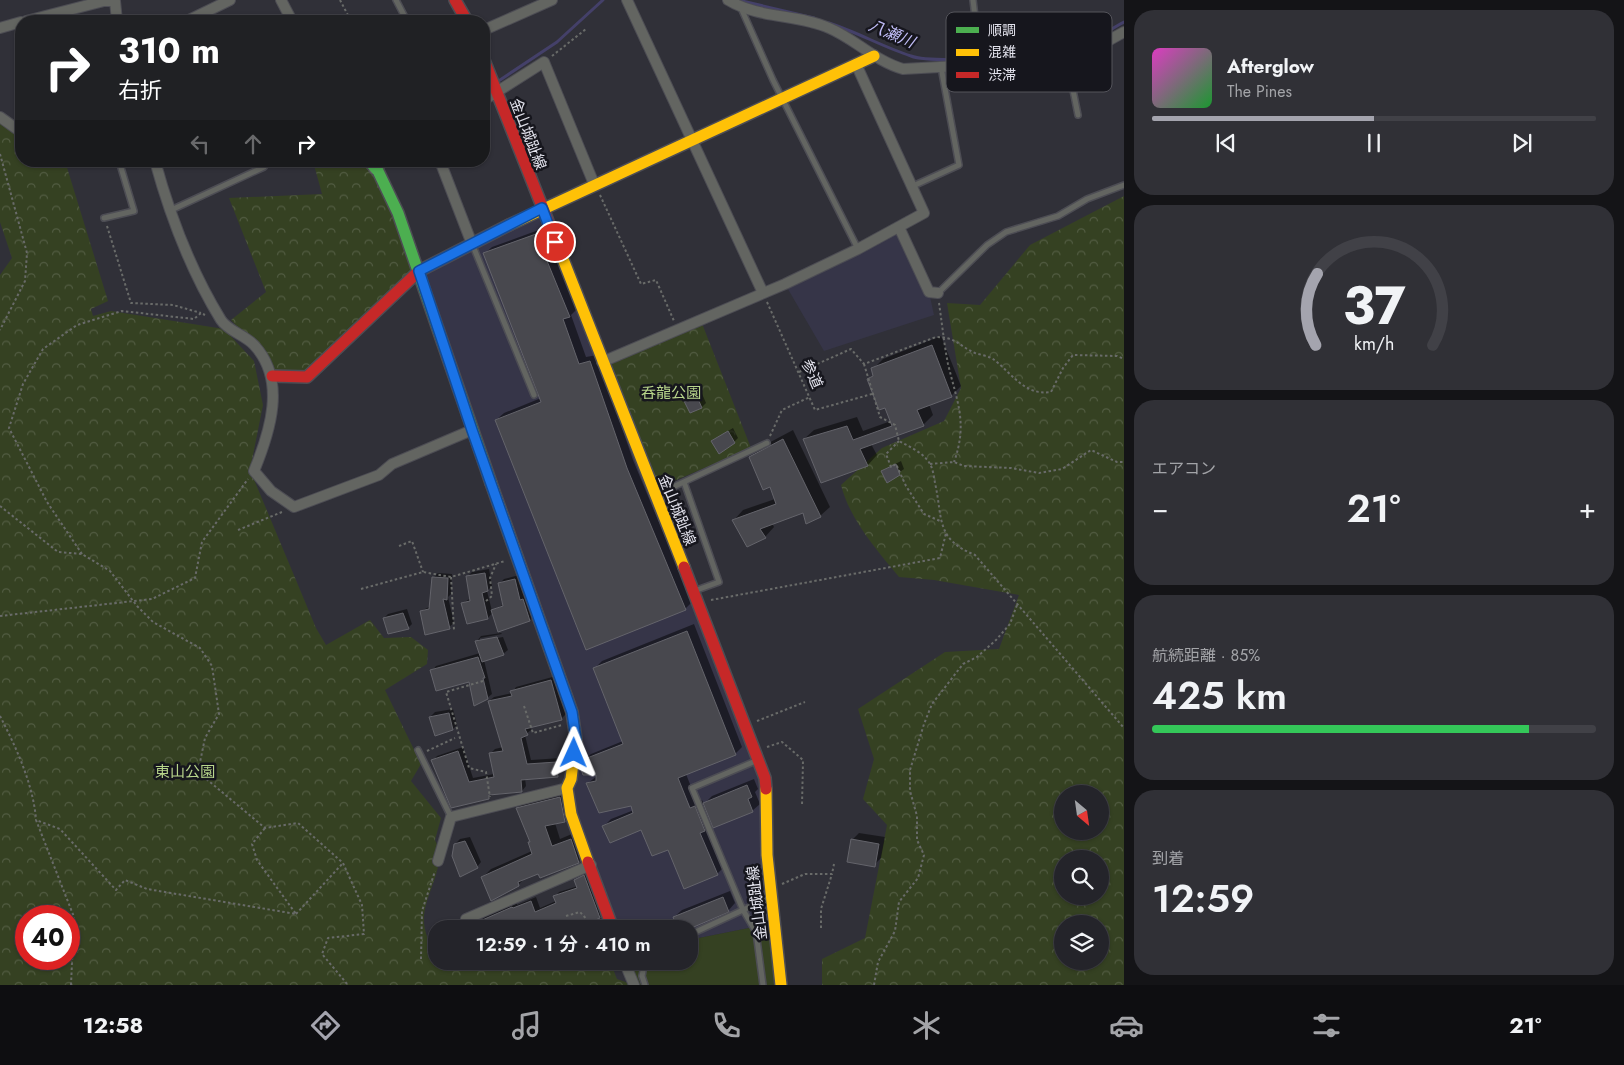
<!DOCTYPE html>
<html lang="ja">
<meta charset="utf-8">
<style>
:root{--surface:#24242a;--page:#303036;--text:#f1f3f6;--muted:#a3a4a8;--line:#414147;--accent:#a4a4ae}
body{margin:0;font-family:Jost,"Noto Sans JP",sans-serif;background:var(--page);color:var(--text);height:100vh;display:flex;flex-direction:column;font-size:19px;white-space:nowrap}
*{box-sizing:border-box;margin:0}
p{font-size:16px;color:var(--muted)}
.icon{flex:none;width:28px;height:28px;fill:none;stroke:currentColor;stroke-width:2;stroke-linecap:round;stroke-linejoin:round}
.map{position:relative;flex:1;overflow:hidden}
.panel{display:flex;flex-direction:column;gap:10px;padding:10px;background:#141417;width:500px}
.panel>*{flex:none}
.top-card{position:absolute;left:15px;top:15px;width:475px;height:152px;border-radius:20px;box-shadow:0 1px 4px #0004,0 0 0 1px var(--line);background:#202124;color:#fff;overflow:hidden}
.needle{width:32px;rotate:151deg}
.controls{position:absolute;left:1054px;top:785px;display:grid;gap:10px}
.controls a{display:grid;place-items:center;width:55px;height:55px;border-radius:50%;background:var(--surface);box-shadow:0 1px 4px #0004,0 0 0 1px var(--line);font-size:25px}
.speed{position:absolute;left:15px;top:905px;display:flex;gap:10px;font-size:25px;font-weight:700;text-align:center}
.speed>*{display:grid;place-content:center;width:65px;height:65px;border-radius:50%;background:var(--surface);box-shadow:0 1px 4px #0004,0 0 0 1px var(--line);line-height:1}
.speed .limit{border:8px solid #d22;background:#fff;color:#111}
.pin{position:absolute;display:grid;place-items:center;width:42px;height:42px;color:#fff;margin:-21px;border:2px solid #fff;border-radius:50%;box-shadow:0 1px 5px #0007}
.me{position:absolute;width:55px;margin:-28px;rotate:1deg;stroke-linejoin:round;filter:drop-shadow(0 0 4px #0008)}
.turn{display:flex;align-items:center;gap:18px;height:105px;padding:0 20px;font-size:22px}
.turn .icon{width:65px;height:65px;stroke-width:2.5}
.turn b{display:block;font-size:35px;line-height:42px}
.lanes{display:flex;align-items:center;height:48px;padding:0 20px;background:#0003;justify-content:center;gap:25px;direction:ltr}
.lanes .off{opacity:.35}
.big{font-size:38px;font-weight:600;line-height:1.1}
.panel .tile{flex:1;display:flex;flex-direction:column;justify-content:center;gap:8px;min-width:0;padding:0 18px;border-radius:20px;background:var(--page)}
.panel .dial{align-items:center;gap:0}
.dial svg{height:130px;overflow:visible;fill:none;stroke:var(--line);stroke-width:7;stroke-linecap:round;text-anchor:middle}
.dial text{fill:var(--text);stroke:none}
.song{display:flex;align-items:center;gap:15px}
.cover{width:60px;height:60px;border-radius:8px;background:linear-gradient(135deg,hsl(310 70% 55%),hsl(130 70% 35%))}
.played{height:5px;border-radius:2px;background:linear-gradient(90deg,var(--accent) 50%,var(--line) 50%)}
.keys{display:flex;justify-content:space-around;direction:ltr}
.heat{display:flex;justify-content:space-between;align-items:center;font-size:28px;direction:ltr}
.charge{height:8px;border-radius:4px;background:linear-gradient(90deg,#34c759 85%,var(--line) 0)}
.trip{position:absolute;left:428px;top:920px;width:270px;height:50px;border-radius:20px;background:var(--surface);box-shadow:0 1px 4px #0004,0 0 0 1px var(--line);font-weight:600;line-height:50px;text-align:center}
.tab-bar{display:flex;height:80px;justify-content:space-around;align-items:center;background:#0e0e11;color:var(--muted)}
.tab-bar .icon{width:35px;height:35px}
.tab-bar .active{color:var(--accent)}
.tab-bar b{font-size:22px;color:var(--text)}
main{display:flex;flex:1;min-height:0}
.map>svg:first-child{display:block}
.built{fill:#363548}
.forest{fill:url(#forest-crowns);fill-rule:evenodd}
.pitch{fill:#354122}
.shadow{fill:#0007}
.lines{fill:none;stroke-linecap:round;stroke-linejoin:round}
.stream{stroke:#444069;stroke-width:3}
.building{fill:#48484e;stroke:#64646b}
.lane-casing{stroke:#4d4d54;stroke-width:8}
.street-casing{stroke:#4d4d54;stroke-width:12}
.fast-casing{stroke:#4d4d54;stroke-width:14}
.slow-casing{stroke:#4d4d54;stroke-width:14}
.jam-casing{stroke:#4d4d54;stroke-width:14}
.path{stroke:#696b69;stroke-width:2;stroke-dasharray:2.5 2.5;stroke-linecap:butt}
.lane{stroke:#636561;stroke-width:5}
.street{stroke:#636561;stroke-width:10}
.fast{stroke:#4caf50;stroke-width:11}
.slow{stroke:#ffc107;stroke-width:11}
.jam{stroke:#c62828;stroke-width:11}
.route-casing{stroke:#114b97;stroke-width:12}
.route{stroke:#1a73e8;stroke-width:9}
.labels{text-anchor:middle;stroke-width:5;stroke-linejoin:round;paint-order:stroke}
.street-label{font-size:15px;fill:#e3e3ed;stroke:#16161d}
.park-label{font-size:15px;fill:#b8d58b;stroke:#16161d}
.water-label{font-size:16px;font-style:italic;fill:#c1bdf8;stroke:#16161d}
.key{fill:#16161d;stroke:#54545b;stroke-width:1}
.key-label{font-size:14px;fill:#e3e3ed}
</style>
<main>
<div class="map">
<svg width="1124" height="985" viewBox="0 0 1124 985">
<defs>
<pattern id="forest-crowns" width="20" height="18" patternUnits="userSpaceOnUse" patternTransform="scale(1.25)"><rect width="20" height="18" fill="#354122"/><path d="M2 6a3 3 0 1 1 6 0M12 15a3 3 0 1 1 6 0" fill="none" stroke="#525c42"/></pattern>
</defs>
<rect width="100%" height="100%" fill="#303038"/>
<path class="built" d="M541 208 757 755 774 923 689 940V929H612L571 814 576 739 419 271Z
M899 227 929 292 934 315 824 351 785 284Z"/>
<path class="forest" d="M0 114 21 128V161H65L108 301 91 309 93 316 111 311 224 329 254 361 263 405 250 470 316 628 326 645 370 620 384 638 411 637 428 650 427 664 385 690 421 764 411 781 441 818 435 840C449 866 422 895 424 923 425 937 435 955 439 966L468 967 480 961H591L613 969 617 979 634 985H0V275L12 258 0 222ZM26 916H69V959H26Z
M313 161 372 167 419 271 319 368 272 376 254 344 231 320 266 292 229 198 322 194Z
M1124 196V985H822V959L865 938 887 825 863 799 874 759 858 709 945 652 999 649 1019 595 934 580 899 577C876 549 850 520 841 485L882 448 944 421 961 388 947 303 980 305 1030 245ZM1062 794H1100V831H1062ZM1062 859H1100V896H1062ZM1062 924H1100V961H1062Z
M701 321 751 448 653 490 602 362Z"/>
<path class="pitch" d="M774 923 781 985H634L624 961H689V940Z"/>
<path class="shadow" d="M544 228 577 309 571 315 586 357 597 355 633 460 692 602 685 609 496 420 504 413 541 398 484 254 492 247Z
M941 336 961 386 951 396 929 404 933 415 923 425 871 444 877 455 868 465 822 481 804 439 814 430 857 417 863 431 891 421 886 406 868 379 874 374 873 369 883 359Z
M700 389 706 403 702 407 690 411 684 400Z
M733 428 738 438 734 442 712 441Z
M793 430 830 507 820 516 803 512 772 523 774 527 765 537 734 520 743 510 775 499 770 486 751 457 761 447Z
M901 461 904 469 887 481 882 471Z
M489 569 492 586 487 591 492 611 504 604 499 584 504 579 519 575 534 615 530 620 499 630 493 612 488 618 463 603 471 598 467 577 472 572Z
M438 573 452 574 451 594 448 597 454 623 449 627 421 611 431 606 433 578Z
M407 609 412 624 408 628 384 618 388 614Z
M694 624 742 747 735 754 686 774 697 802 702 800 704 804 712 796 754 779 758 789 755 792 760 804 752 811 714 826 712 822 707 827 724 867 717 874 669 848 642 828 604 826 611 819 634 810 632 804 588 783 597 776 583 761 591 754 623 741 595 668 602 661Z
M501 633 502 634 480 638V641L503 637 508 650 503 654 484 660 492 694 487 698 470 680 432 671 436 666 480 653 477 641 481 636Z
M556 676 566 714 561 719 530 726 531 730 525 735 531 760 561 758 562 771 558 776 525 778 526 786 522 791 493 794 489 798 433 761 437 756 463 747 473 778 494 774 490 754 495 749 503 747 489 701 494 697 512 693 516 687Z
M453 709 457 725 453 729 430 717 435 712Z
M568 789 572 812 564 821 555 823 560 839 579 831 587 853 579 861 540 876 539 872 525 878 518 885 482 878 491 869 532 851 529 843 531 841 518 808 526 800Z
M859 833 885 837 881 858 874 865 852 840Z
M470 837 481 862 477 867 455 844 460 839Z
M589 872 603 912 599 917 543 919 522 924 481 921 486 916 517 903V905L536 897 540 908 556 901 555 897 559 892 578 886 576 880Z
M730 891 735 903 728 911 674 917 682 910Z"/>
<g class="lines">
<path class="stream" d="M738 0 814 18
M829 23C857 32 883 47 911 56 931 64 1052 57 1074 49 1091 44 1108 30 1124 22
M497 82 557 42 603 0"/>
</g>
<path class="building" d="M536 234 570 317 563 319 579 364 590 361 627 468 686 610 586 650 495 420 541 402 483 253Z
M932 345 952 397 917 410 924 426 860 449 868 466 821 483 803 439 847 426 853 440 892 426 885 408 879 410 867 379 873 376 871 368Z
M695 392 702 408 690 413 683 399Z
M728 431 735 443 719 454 711 441Z
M783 439 821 517 806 524 803 513 760 529 766 538 747 547 732 520 776 504 770 487 763 490 749 457Z
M896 464 900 475 887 483 881 471Z
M485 573 488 591 482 593 488 619 467 624 461 603 470 601 466 576Z
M432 577 448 578 447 600 443 599 450 629 425 635 420 611 429 609Z
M515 579 520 600 523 599 530 621 498 632 491 610 503 606 498 583Z
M403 613 409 629 388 634 383 618Z
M687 631 736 755 678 778 690 808 695 806 705 831 700 833 718 875 684 889 668 850 652 856 641 830 610 843 602 826 633 813 631 806 599 813 586 783 596 781V775H583L581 769 582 760 623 744 593 668Z
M497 637 504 655 482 662 475 641Z
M478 657 485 678H483L488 699 474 706 469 682 436 691 430 670Z
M551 680 562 720 525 729 528 735 521 738 527 764 557 762 558 777 521 780 522 792 489 795V799L451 808 431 760 458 751 469 782 494 777 489 753 503 751 488 701 512 696 510 691Z
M449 713 453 730 435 736 429 717Z
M747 785 752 797 748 799 753 812 713 828 703 803Z
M560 797 565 822 545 826 552 846 571 839 579 863 540 878 538 874 518 882 519 886 491 901 481 877 532 854 528 842H530L516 808Z
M851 839 879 844 875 867 847 862Z
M465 841 478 868 460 877 452 856 454 844Z
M584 875 600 918 584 925 587 929H560L553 922 545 926 543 921 523 929 521 925 511 929H483L480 921 512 907 513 908 531 901 535 912 556 903 553 896 577 888 574 880Z
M723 897 729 912 689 929H678L673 917Z"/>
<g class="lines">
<defs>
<path id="lane" d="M396 0 407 21
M973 0 979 51
M741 8 773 80 858 249
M1067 60 1078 115
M913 186 959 165 941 67
M169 211 264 167 268 161
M104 218 134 211 119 161
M473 246 534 395
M938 293 987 245 1006 232 1058 216 1087 199 1124 185
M684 482 719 582 694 591
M658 494 767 443
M418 750 451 817
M758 760 692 788 743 910 756 932 763 985
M689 935 771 897
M645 985 642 976 645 961"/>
<path id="street" d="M281 0 292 21
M627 0 763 293
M728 0C759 19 798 14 829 28 855 39 875 61 903 69L1067 60 1077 58 1124 32
M26 21 104 1H115L117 21
M187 21 230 0
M0 28 21 22
M484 30 552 0
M484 100 544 62 594 184
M0 117 21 132
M155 161C170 216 191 271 221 320 228 331 245 335 254 345 287 380 270 432 254 471L271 491 294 507 379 475 392 464 472 430
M440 161 472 244
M374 169 385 161
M899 227 929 292 938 293
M602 362 785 284 858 249 924 213 856 64
M438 861 451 817 567 788
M469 929 466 919 591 865
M624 961 634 985"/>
<path id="fast" d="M369 161 378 171 398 213 491 483"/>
<path id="slow" d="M509 225 874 56
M561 254 684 567
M491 483 572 712 576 739 571 779 567 788 571 814 588 862
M766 789 767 855 781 985"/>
<path id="jam" d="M455 0 467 21
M484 60 561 254
M272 376 307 377 419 271 509 225
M684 567 765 778 766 789
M588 862 613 929"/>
</defs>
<use href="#lane" class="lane-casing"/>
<use href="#street" class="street-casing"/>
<use href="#fast" class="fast-casing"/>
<use href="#slow" class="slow-casing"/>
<use href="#jam" class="jam-casing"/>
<path class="path" d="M340 0 351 21
M552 56 586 29
M976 75 977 92
M0 154 27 253 25 281 0 330
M318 161 340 163
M600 195 641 284 656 280 674 321
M107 226 131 303 173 305 201 313
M767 302 815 410 872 394
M939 303C942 323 944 344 948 364 957 402 968 423 954 462
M864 364 880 417 895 425 899 441C910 447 924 453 930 464 933 469 934 477 935 483 943 518 935 539 975 555L1124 728
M799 372 851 349 864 364 936 337C956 337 959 346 975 353 981 355 988 356 993 359 1012 373 1024 396 1051 392L1063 368 1073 355 1117 356 1124 359
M770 436 782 410 810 397
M899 441 886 454 891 467 896 464 906 486 924 514 940 521
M930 464 954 462 964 466 1011 468 1039 473 1062 469 1091 450 1117 462H1124
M0 506 58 552 82 554 110 571 137 606 153 622 200 648 212 666 219 714 205 738 198 772 265 828 298 823 343 863 362 905 364 934 328 938 322 954 348 985
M238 530 282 512
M399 546 412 541 423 572
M82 554 47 502 9 428 23 384 43 349 77 325 122 311 194 319 201 313 205 315
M451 577 454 630
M361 589 423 572 451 577 505 561
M711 600 940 558 946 533
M486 601 492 596 490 578 496 564
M0 616 152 599 195 578 202 542 248 479
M483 681 446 692 469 768 486 772 490 797
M524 706 533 733 562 725
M0 716C16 747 33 784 36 819
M757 721 805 702
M767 747 782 742 803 760 802 806
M427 751 455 738
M782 884 805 874H832L834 864
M296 914 343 863
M566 916 580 912 593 926H599
M821 928V909L832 874
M421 959 422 911 435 871
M71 985 74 917 36 820 60 829 116 890 125 880 147 889 296 914 257 860 252 844 265 828
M874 985 878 962 895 931 899 902 918 878 924 855 917 840V816L910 791V770L924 724 932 704 963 664 977 657 996 640 1010 624 1017 605"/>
<use href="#lane" class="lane"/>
<use href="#street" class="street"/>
<use href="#fast" class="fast"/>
<use href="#slow" class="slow"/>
<use href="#jam" class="jam"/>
</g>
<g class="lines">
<defs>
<path id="route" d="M555 242 542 208 419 271 472 430 572 712 576 739 574 753"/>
</defs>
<use href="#route" class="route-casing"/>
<use href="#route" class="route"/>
</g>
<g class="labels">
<g class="street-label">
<text transform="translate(528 134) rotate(69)" y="5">金山城趾線</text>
<text transform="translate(812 374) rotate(66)" y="5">参道</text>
<text transform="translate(677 510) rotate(68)" y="5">金山城趾線</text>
<text transform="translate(757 903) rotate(-97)" y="5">金山城趾線</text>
</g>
<g class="park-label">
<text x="671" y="398">呑龍公園</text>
<text x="185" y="777">東山公園</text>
</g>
<g class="water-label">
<text transform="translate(892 33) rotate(23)" y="6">八瀬川</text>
</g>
</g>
<rect x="946" y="12" width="166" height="80" rx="8" class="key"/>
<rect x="956" y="27" width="23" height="6" fill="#4caf50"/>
<rect x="956" y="49" width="23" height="7" fill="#ffc107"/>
<rect x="956" y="72" width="23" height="6" fill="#c62828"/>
<g class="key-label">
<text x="988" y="35">順調</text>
<text x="988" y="57">混雑</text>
<text x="988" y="80">渋滞</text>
</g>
</svg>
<div class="controls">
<a><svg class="needle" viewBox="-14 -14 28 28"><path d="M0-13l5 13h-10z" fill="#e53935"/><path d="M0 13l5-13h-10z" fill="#a3a4a8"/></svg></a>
<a><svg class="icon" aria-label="search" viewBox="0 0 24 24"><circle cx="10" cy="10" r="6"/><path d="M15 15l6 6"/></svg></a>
<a><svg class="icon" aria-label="layers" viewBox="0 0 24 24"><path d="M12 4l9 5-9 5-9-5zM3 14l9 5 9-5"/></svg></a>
</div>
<div class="speed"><div class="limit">40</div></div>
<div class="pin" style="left:555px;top:242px;background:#d93025"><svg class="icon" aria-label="arrive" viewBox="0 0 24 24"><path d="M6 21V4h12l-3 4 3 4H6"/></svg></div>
<svg class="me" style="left:574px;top:753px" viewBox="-20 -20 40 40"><path d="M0-17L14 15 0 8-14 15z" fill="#1a73e8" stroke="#fff" stroke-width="4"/></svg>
<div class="trip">12:59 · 1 分 · 410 m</div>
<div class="top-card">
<div class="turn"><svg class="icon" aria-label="right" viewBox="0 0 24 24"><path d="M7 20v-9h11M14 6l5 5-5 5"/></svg><div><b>310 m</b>右折</div></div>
<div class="lanes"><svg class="icon off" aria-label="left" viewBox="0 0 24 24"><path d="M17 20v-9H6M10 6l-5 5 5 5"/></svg><svg class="icon off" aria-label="ahead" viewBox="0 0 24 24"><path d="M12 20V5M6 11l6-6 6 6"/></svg><svg class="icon" aria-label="right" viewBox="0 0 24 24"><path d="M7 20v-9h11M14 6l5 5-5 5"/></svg></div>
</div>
</div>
<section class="panel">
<div class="tile">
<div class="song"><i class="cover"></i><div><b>Afterglow</b><p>The Pines</p></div></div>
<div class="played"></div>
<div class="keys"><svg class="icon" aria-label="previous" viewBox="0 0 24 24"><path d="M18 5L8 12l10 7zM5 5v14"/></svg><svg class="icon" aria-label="pause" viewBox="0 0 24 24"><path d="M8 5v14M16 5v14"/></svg><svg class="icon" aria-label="next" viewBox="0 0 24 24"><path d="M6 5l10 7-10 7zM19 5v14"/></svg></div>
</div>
<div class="tile dial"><svg viewBox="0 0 100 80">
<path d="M14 69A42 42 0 1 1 86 69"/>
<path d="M14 69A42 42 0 0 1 15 25" stroke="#a4a4ae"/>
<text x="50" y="56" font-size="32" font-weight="700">37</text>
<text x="50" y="72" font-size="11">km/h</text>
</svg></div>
<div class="tile"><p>エアコン</p>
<div class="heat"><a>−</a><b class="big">21°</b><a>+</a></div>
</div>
<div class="tile"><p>航続距離 · 85%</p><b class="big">425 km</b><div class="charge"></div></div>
<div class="tile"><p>到着</p><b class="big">12:59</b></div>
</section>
</main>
<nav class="tab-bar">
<b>12:58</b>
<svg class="icon active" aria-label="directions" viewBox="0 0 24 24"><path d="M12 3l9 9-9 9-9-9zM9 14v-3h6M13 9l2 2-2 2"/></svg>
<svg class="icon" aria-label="music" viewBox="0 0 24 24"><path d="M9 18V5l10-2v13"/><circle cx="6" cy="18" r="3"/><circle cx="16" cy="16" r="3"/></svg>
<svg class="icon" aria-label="phone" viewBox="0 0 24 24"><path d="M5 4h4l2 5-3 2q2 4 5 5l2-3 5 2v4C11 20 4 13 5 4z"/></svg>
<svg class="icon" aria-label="climate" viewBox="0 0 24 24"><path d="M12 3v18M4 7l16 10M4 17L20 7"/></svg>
<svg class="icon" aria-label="car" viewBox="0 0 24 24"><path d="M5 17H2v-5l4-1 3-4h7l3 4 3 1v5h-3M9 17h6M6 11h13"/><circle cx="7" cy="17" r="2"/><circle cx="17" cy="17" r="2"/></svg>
<svg class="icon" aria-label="filters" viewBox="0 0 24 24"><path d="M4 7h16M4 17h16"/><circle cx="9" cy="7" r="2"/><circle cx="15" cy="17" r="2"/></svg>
<b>21°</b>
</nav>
